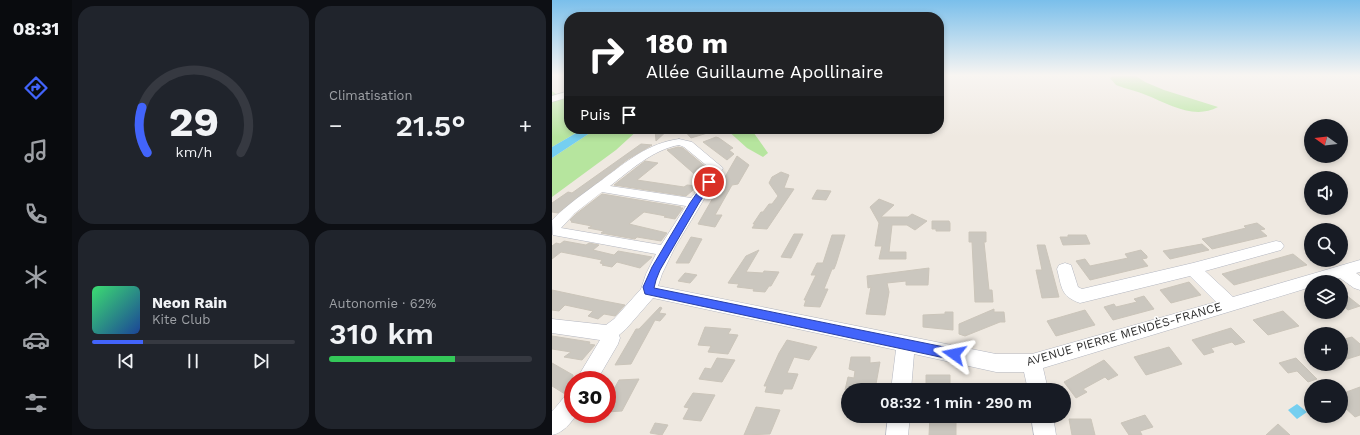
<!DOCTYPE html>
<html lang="fr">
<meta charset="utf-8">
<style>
:root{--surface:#171b24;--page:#20242c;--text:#f1f3f6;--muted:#9ea1a6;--line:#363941;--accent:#4264fb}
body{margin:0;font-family:"Work Sans",sans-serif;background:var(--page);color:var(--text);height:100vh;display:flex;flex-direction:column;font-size:15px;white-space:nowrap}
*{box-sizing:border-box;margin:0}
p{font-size:13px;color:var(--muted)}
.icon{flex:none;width:22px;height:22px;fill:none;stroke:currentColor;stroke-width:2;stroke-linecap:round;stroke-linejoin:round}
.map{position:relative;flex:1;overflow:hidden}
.panel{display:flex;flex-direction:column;gap:6px;padding:6px;background:#0d0f14;width:480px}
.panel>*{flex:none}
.banner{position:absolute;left:12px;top:12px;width:380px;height:122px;border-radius:16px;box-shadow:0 2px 6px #0003;background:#202124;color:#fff;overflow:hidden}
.needle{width:26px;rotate:285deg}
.tools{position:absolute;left:752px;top:119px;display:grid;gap:8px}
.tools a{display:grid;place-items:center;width:44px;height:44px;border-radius:50%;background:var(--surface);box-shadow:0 2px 6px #0003;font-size:20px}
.speed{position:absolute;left:12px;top:371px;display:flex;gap:8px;font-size:20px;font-weight:700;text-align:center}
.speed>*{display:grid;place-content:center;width:52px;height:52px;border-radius:50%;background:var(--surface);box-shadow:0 2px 6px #0003;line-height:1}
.speed .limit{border:6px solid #d22;background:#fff;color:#111}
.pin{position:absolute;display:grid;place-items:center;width:34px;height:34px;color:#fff;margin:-17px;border:2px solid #fff;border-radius:50%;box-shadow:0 1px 4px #0007}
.me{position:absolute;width:44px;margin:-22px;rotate:282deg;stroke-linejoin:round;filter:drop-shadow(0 0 3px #0008)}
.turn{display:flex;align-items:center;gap:14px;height:84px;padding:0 16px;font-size:18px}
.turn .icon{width:52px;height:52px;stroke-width:2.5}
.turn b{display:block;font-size:28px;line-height:34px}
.then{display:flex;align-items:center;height:38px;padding:0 16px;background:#0003;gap:8px;font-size:15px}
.big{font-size:30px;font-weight:600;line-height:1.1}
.panel .tile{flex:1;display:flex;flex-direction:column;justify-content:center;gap:6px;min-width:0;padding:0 14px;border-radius:16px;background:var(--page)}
.panel .dial{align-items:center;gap:0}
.dial svg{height:104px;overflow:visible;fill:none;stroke:var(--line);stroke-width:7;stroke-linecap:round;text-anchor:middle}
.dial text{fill:var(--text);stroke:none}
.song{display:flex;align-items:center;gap:12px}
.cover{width:48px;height:48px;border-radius:6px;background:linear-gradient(135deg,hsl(140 70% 55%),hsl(220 70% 35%))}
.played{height:4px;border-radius:2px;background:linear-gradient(90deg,var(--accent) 25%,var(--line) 25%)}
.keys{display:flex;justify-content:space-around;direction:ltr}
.heat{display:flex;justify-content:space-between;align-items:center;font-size:22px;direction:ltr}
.charge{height:6px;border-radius:3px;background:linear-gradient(90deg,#34c759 62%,var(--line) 0)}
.panel .tiles{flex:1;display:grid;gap:6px;grid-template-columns:repeat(2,1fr)}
.trip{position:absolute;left:289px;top:383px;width:230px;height:40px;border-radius:20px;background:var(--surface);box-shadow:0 2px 6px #0003;font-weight:600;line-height:40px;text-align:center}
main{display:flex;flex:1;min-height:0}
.tab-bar{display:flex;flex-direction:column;width:72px;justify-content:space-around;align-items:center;background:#090b0e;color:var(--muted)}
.tab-bar .icon{width:28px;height:28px}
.tab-bar .on{color:var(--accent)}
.tab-bar b{font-size:18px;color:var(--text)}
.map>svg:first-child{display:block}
.green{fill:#b6e59e}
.water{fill:#75cff0}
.building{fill:#cbc7bf;stroke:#cbc5ba}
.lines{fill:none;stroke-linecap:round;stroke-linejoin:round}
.minor-casing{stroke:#b4b7c1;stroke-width:1}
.minor{fill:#fff;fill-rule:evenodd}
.route{fill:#4264fb;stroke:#2b41a3}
.labels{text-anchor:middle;stroke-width:3;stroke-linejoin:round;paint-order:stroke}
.near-street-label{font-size:12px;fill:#2e2e2e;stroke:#fff}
</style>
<main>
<nav class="tab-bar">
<b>08:31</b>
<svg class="icon on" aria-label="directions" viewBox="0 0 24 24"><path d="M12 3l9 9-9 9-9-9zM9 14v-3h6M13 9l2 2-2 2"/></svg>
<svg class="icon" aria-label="music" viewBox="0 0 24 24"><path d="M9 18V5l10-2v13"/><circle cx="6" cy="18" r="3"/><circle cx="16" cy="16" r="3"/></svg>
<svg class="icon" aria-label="phone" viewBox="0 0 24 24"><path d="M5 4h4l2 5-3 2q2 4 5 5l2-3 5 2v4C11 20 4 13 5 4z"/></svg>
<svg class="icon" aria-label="climate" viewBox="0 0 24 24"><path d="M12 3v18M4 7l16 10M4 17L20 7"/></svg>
<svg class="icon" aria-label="car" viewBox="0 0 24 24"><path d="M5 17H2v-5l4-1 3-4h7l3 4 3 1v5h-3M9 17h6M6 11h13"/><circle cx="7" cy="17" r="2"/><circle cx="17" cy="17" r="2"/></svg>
<svg class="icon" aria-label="filters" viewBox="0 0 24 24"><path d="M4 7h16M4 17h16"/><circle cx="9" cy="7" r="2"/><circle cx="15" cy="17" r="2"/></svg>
</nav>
<section class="panel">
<div class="tiles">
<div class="tile dial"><svg viewBox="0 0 100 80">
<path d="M14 69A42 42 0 1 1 86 69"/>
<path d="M14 69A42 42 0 0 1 10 34" stroke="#4264fb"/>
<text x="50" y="56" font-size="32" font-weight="700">29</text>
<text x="50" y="72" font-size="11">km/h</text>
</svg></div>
<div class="tile"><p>Climatisation</p>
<div class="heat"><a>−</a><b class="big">21.5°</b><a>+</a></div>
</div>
<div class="tile">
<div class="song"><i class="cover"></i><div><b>Neon Rain</b><p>Kite Club</p></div></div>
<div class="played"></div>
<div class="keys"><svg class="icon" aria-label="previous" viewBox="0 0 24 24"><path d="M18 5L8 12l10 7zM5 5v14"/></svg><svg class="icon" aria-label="pause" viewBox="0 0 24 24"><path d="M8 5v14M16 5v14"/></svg><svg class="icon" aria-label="next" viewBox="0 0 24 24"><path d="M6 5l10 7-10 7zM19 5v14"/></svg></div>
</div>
<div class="tile"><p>Autonomie · 62%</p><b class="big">310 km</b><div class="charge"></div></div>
</div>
</section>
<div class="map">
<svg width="808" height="435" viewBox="0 0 808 435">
<rect width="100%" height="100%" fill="#efe9e1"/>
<path class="green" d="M561 76H584L593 82 612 90 666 107C642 120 617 104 594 95 585 91 574 89 564 85L558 78Z
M0 91 4 94 17 91V129H31L0 147Z
M44 129H87L64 150 0 197V158Z
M174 129H199L216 153 211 157 195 148Z"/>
<path class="water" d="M31 129H44L0 158V147Z
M745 404 755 412 745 419 736 410Z"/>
<path class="building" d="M103 129H117L104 141Z
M131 129H162V131L139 138Z
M164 137 167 138 181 148 177 150 182 154 175 160 151 142Z
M89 144 100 145 76 159 6 213 0 212V203L16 192 20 193Z
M126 147 131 148 155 168 152 170 156 172 154 175 147 178 115 150Z
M185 156 197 165 186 184 180 185 163 215H170L163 227 146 224Z
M93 161 106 163 85 180 132 187 135 185 146 186 134 196 62 185Z
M229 172 237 175 232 188 242 189 215 229 200 228 203 224H201L209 212H211L217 204H220L226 196 217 183 220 177Z
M265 190 279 191 274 200 260 199Z
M50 194 129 207 128 208H131L123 219 112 217 114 216 92 212 77 224 115 233 109 241 85 237 83 239 49 233 52 231 36 228 40 226 19 222 20 221 18 220 24 214Z
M327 199 342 205 329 217H356L360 214 375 221 363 230 355 225H340L337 252H354V259H327L330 246H323L327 223 318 207Z
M380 221H397L398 223V231H384V229H380Z
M705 223 713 229 708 230 715 236 660 249 650 239 694 228 692 226Z
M417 232H434V242H432L437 290H440L441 302H423L420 242H417Z
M242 234H251L239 258 229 257Z
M280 235H293L284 264 282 269H280L272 289H276L268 307 252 306 254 300H252L264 275H259L265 263H271Z
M516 235H534L538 244 511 245 508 237H516Z
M139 237 150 239 137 263H124Z
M12 241 34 245 37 243 47 245 41 250 62 255 66 251 100 257 88 268 65 262 60 267 50 265 52 264 48 263 50 260 9 252 0 259V246L4 243 8 244Z
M650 244 657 250 618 259 611 251Z
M485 245H493L507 297 490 298 484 270H490Z
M207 250 194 272 211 273 212 271 227 272 219 286H217L213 292 201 291 202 289 185 287 187 284 176 283 194 256Z
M589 250 595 256V258L590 259 596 266 538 280 524 261 533 259 538 266 576 258 573 254Z
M741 254 755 265 682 285 670 274Z
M377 268 376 285H354V281L335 283 337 292 333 315 314 314 319 287 316 288 315 276Z
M133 273 145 275 138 283 126 281Z
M637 282 649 295 619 303 608 290Z
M0 290 47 300 73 305 63 316 52 314 46 319 36 316 41 311 13 305 7 311 0 310Z
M789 291 808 306 796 310 789 304Z
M592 296 602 309 561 320 552 307 562 304 564 307 585 302 582 299Z
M108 307 110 308 107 313 114 314 108 321 103 320 79 364 63 365 84 329H87Z
M442 309V312H452L453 322H448L413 336 407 334V324Z
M533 310 543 325 504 336 495 321Z
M731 311 747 326 716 335 701 320Z
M393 312H401V330L371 327V315L393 314Z
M153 327 179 329 176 334 186 335 176 354 156 352 159 346 146 345Z
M679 328 693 342 683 345 680 342 659 348 662 352 652 355 640 340Z
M0 336 38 342 37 344 43 345 30 360 12 357 19 352 0 349Z
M800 337 808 344V355L789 361V340Z
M235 340 265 347 257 360 242 357 235 373 246 374 240 389H232L230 394 213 392 215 386H212L227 353Z
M617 347 630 364 594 375 582 357Z
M299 357H318V363L328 362 324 384H302L301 390H293L296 377 302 378 303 371 297 369Z
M165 358 183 360 170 382 147 379 153 368 159 369Z
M744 358 765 379 756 382 745 371 736 373 727 363Z
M552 360 566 375 556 380 553 377 531 389 535 392 524 398 512 382Z
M0 363 21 375V390L13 394 0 386Z
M374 375H398V390H374Z
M87 379 70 411 55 412V392L57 389H62L67 380Z
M808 387V415L803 417 789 404V394Z
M141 393 163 395 149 421 131 419 137 408 132 407Z
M204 407 228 410 218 434 192 435Z
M593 415 601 427 588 431 590 435H577L569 423Z
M378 416H404V435H377Z
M517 419H539L543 435H520Z
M103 423 116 425 110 435 98 433Z
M726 424 738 435H714Z"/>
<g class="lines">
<defs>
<path id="minor" d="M17 91V97L0 102V96Z
M127 139 140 142 171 168 123 247 110 274 106 286 444 354H480L664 302 638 276 528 303C508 296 510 287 505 269L507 265 513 263 519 265 526 287 530 289 641 263 724 241 729 242 732 246 729 250 653 271 681 297 808 260V272L804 273 808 276V290L802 288 788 278 774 282H759V287L491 368 496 390H476L472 372H444L362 354 359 390H339L344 350 101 298 74 329 67 335 68 338 66 344 45 380H24L48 340 0 333V319L54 325 62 319 89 289 94 274 104 254 1 235 0 220C15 205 32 193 50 180 74 162 96 143 127 139ZM127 145 132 147 159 169 153 180 139 198 58 186C79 170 100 150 127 145ZM50 192 134 206 109 245 9 228 23 213Z
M21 391V414H25C19 423 11 433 0 435V411C8 404 11 395 21 391Z
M336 416H358L356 435H334Z
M479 416H501L504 435H482Z"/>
</defs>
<use href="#minor" class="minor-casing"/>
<use href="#minor" class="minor"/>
</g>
<linearGradient id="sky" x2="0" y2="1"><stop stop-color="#7abfeb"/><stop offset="0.55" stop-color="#f8f5f2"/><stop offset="1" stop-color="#f8f5f2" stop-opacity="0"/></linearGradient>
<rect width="808" height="137" fill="url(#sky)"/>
<path class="route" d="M157 179 161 182 147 203 108 270 104 280 102 288 402 349 407 350 408 354 407 358 402 360 93 294 91 287 100 267 138 203 154 180Z"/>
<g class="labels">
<g class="near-street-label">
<text transform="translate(572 334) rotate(-16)" y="4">AVENUE PIERRE MENDÈS-FRANCE</text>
</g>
</g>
</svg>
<div class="tools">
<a><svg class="needle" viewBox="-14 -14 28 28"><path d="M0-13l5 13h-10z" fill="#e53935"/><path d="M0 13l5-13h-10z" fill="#9ea1a6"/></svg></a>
<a><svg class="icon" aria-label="sound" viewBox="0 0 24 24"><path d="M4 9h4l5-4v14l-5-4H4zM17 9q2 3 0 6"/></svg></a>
<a><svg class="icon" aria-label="search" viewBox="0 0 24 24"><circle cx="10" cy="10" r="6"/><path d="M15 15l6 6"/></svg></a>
<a><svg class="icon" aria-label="layers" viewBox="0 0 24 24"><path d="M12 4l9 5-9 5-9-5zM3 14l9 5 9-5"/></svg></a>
<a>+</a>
<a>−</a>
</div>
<div class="speed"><div class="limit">30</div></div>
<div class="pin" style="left:157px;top:182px;background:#d93025"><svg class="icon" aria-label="arrive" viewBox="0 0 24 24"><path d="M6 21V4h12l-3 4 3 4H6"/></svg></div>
<svg class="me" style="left:402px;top:354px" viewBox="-20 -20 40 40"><path d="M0-17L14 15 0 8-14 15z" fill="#4264fb" stroke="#fff" stroke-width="4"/></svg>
<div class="trip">08:32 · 1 min · 290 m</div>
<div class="banner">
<div class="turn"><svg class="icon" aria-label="right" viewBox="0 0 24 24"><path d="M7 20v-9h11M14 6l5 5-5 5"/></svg><div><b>180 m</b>Allée Guillaume Apollinaire</div></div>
<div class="then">Puis<svg class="icon" aria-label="arrive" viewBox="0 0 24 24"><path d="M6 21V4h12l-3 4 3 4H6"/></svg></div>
</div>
</div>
</main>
